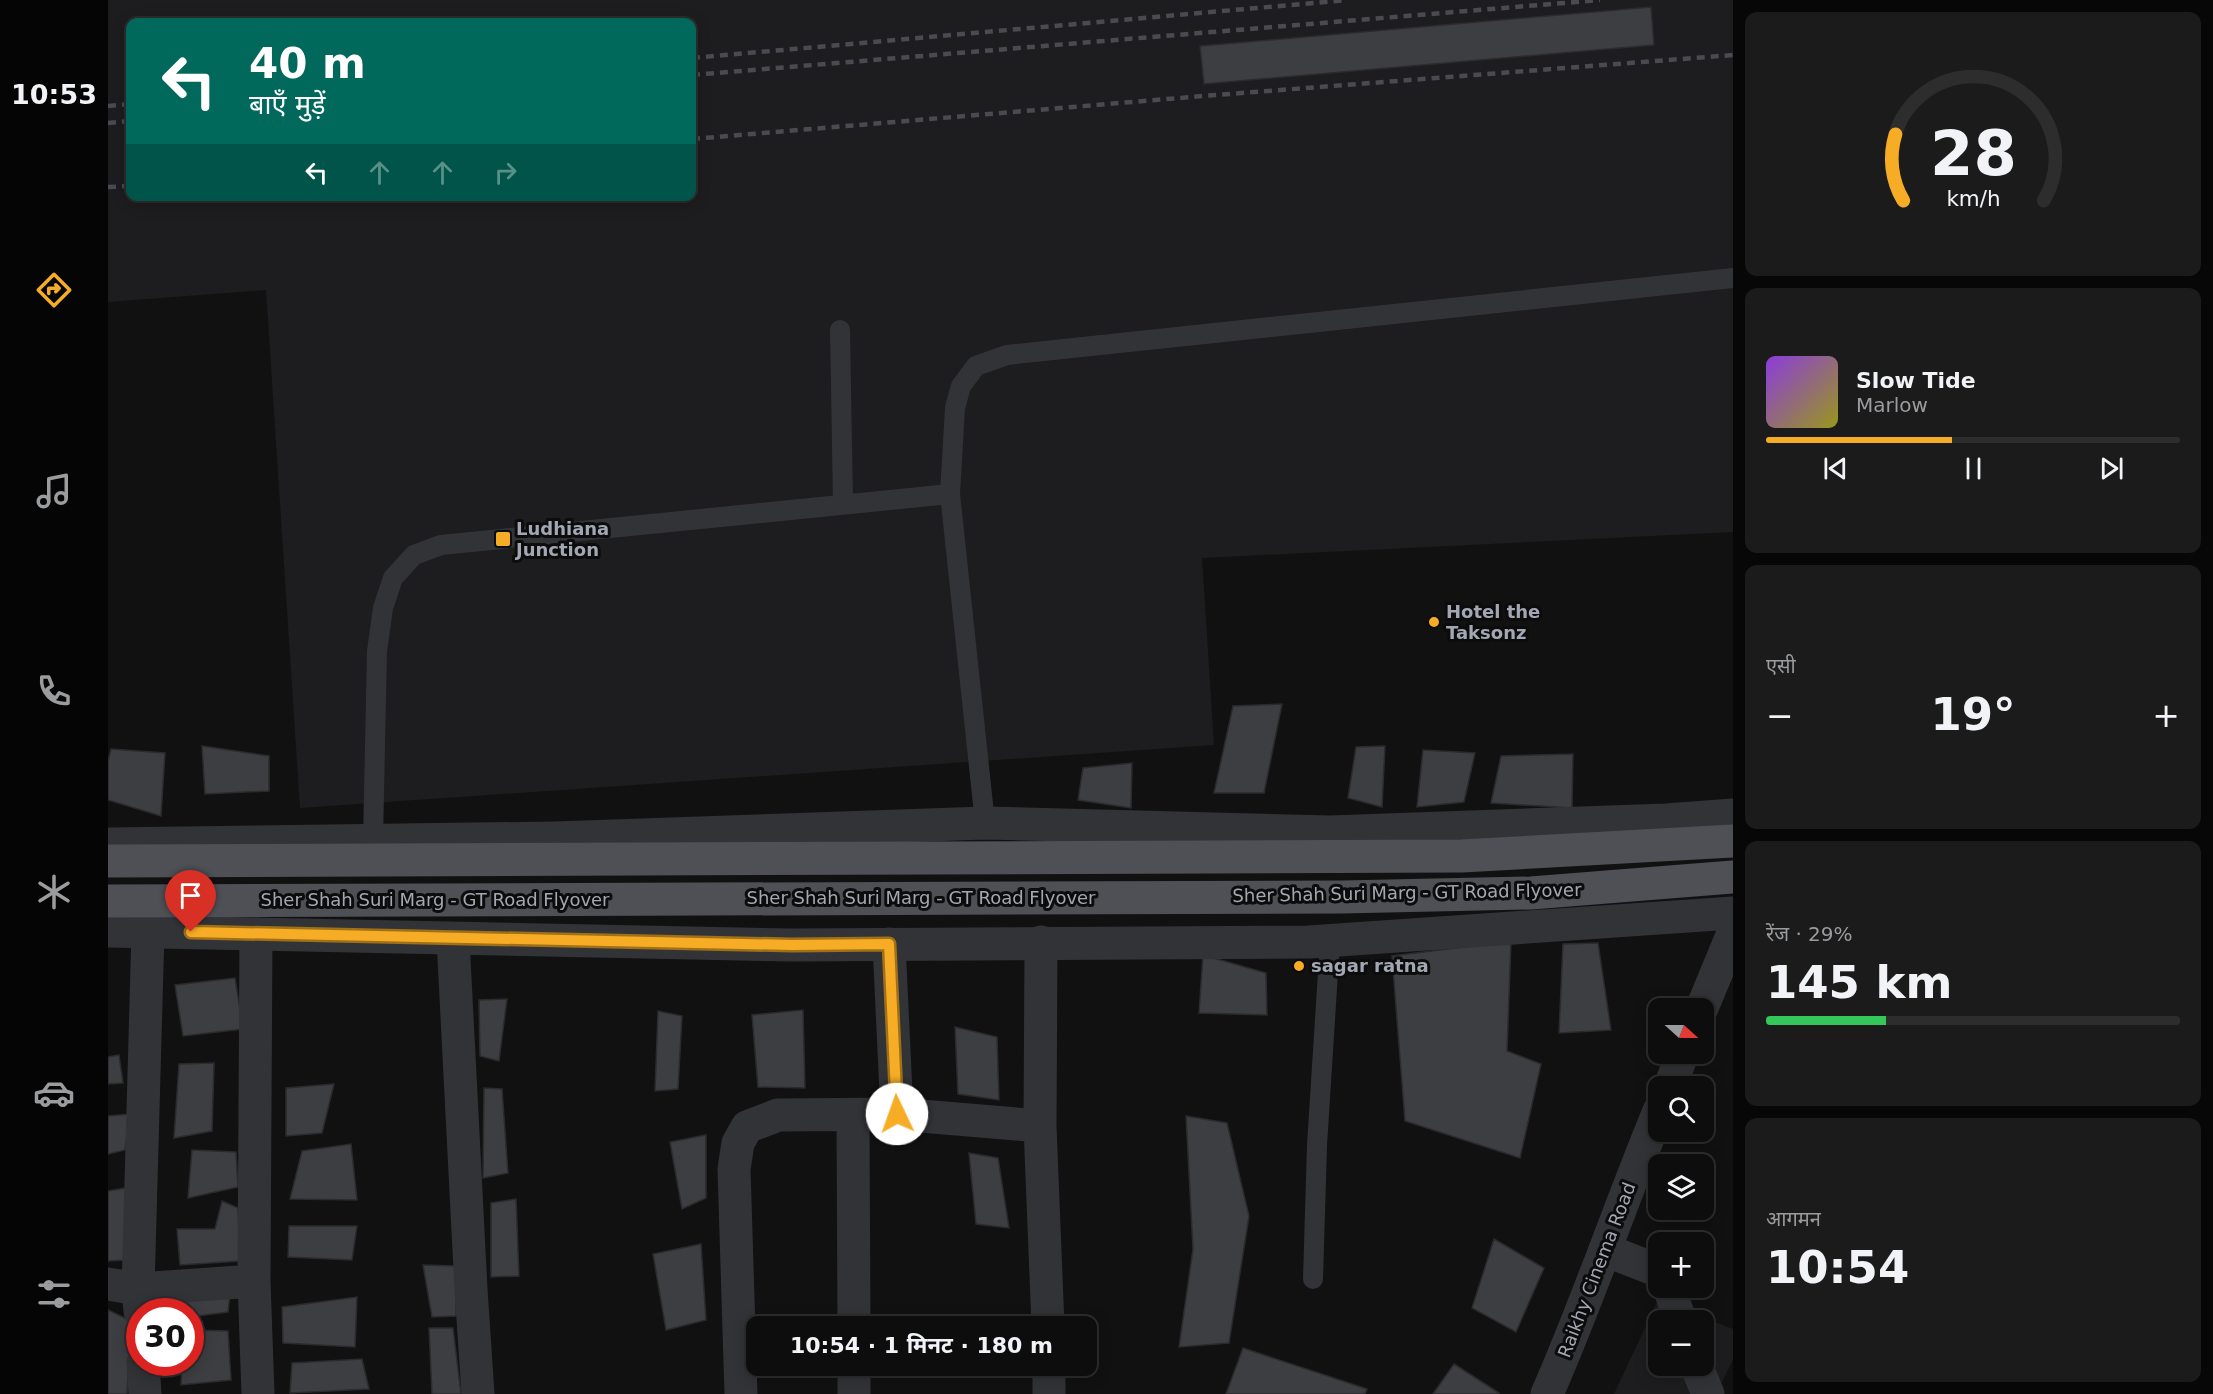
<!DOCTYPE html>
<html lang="hi">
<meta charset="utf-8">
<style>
:root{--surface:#0d0d0e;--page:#1b1b1c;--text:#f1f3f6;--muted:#9a9c9e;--line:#2d2d2e;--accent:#f6ac25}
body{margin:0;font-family:"DejaVu Sans","Noto Sans Devanagari",sans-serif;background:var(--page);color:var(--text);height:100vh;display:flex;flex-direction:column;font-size:22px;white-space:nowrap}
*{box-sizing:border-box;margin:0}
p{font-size:20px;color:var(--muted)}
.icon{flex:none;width:33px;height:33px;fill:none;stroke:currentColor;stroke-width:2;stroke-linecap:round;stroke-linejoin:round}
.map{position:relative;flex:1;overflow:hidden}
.drawer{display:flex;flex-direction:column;gap:12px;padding:12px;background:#070708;width:480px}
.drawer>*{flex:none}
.banner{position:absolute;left:18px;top:18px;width:570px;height:183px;border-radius:12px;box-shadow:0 3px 15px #0003,0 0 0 2px var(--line);background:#00695c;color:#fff;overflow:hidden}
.needle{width:39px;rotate:111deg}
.controls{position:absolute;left:1540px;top:998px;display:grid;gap:12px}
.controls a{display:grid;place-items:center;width:66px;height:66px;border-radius:12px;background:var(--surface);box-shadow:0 3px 15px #0003,0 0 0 2px var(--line);font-size:30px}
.speed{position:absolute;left:18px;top:1298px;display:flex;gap:12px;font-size:30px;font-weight:700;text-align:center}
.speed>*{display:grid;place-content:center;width:78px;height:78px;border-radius:50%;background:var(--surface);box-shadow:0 3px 15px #0003,0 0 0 2px var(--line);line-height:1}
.speed .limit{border:9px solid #d22;background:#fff;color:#111}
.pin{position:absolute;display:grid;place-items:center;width:51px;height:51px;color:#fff;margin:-62px -26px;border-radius:50% 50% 50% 0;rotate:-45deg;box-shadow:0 0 6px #0007}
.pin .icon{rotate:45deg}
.me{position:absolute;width:66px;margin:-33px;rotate:357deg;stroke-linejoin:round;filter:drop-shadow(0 0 4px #0008)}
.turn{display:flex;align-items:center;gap:21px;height:126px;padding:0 24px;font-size:27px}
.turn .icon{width:78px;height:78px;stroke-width:2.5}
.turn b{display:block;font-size:42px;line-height:51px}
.lanes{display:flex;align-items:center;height:57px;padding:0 24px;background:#0003;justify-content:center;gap:30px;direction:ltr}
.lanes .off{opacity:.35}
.big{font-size:45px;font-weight:700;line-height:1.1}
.drawer .widget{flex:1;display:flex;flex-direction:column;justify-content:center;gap:9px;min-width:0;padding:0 21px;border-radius:12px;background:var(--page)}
.drawer .dial{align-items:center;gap:0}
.dial svg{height:156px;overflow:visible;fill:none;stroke:var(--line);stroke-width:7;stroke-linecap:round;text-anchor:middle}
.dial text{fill:var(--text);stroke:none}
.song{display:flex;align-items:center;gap:18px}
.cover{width:72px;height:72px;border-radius:9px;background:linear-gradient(135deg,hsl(270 70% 55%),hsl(60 70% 35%))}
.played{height:6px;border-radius:3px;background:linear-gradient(90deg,var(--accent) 45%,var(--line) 45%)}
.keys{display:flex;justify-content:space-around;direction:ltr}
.heat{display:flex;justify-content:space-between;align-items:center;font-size:33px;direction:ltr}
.charge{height:9px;border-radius:4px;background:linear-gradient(90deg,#34c759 29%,var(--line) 0)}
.trip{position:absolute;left:638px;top:1316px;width:351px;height:60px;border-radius:12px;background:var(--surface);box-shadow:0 3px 15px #0003,0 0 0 2px var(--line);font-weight:700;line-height:60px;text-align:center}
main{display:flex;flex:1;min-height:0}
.dock{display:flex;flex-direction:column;width:108px;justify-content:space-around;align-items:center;background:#050506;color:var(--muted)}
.dock .icon{width:42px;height:42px}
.dock .current{color:var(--accent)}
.dock b{font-size:27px;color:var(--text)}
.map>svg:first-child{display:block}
.built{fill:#1d1d1f;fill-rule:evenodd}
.building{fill:#3d3e42;stroke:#2b2b2e;stroke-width:1.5}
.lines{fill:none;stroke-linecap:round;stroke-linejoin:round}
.service{stroke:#323337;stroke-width:20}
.minor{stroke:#323337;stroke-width:33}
.tertiary{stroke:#323337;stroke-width:33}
.primary{stroke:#4e5056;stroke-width:33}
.rail{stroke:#494b50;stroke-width:4.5;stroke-dasharray:8 6;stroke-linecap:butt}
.route-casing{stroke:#a07018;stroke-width:15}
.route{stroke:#f6ac25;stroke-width:10}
.poi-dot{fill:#f6ac25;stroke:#0c0c0d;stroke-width:2}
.labels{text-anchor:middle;stroke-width:6;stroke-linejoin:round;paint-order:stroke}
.poi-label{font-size:18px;font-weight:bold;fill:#a2a7b3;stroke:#0c0c0d;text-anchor:start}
.street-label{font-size:18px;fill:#a2a7b3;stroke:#0c0c0d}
</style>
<main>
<nav class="dock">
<b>10:53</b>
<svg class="icon current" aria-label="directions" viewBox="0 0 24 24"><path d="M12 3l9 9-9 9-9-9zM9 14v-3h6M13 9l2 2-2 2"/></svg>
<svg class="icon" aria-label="music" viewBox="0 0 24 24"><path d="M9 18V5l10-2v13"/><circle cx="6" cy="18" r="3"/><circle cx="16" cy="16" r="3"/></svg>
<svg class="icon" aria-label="phone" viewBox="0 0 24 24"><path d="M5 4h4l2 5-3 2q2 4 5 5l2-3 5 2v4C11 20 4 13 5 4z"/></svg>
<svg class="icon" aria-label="climate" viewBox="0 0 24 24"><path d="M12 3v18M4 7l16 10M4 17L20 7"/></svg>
<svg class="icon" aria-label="car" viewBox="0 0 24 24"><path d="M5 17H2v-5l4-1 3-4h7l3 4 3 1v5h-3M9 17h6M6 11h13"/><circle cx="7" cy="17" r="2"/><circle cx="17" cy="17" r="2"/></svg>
<svg class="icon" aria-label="filters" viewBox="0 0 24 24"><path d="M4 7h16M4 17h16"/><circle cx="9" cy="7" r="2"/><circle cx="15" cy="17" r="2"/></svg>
</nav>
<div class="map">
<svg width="1625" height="1394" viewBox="0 0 1625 1394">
<rect width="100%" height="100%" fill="#111112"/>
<path class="built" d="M0 0H1625V532L1094 558 1106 745 192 808 158 290 0 302ZM22 22H584V196H22Z
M1550 1300 1625 1329V1360L1608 1394H1506ZM1551 1320H1596V1365H1551Z"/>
<path class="building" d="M1543 7 1546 45 1096 84 1092 46Z
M1174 704 1156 793H1106L1125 706Z
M94 746 161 756V791L97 794Z
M1277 746 1274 807 1240 798 1248 747Z
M3 749 57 753 53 816 0 800V761Z
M1315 750 1367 753 1356 802 1309 807Z
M1465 754 1464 808 1383 803 1393 756Z
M1024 763 1023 808 970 800 975 768Z
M1403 941 1399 1051 1433 1064 1412 1158 1297 1121 1284 956Z
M1490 943 1503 1030 1451 1033 1455 944Z
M1095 955 1158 973 1159 1015 1091 1013Z
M127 978 135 1029 75 1036 67 985Z
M399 999 391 1061 372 1056 371 1000Z
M695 1010 697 1088 650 1087 644 1015Z
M550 1011 574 1016 570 1089 547 1091Z
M847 1027 889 1037 891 1100 850 1094Z
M11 1055 15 1083 0 1084V1057Z
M106 1063 104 1131 66 1138 71 1064Z
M226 1084 214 1133 178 1136V1088Z
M376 1088 394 1089 400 1173 375 1178Z
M22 1114 17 1150 0 1154V1116Z
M1078 1116 1119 1123 1141 1216 1121 1343 1071 1347 1085 1249Z
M598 1135V1198L574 1209 562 1142Z
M243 1144 249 1200 182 1199 194 1151Z
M84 1150 128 1152 130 1187 80 1198Z
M861 1153 890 1158 901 1228 868 1224Z
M18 1188 17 1260 0 1261V1191Z
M408 1199 411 1276 383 1277V1203Z
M114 1201 130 1208 132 1261 72 1265 69 1229H107Z
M181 1226H249L244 1260 180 1257Z
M1386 1239 1436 1268 1408 1332 1364 1308Z
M593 1244 598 1320 558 1330 545 1254Z
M315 1265 348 1266V1316L324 1317Z
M122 1294 120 1312 82 1317V1311H71L70 1300Z
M249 1297 247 1347 175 1343 174 1307Z
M0 1310 23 1321 19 1394H0Z
M321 1328H345L353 1394H324Z
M82 1330 120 1331 123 1380 73 1385 74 1362H82Z
M1135 1348 1259 1389 1257 1394H1118Z
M254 1359 261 1389 182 1393 184 1363Z
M1346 1364 1391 1393V1394H1325Z"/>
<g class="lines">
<path class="service" d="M732 330 735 503
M877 823 842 494 847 408 853 386 868 366 899 355 1625 278
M265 840 269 651 275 608 285 578 306 555 333 545 842 494
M1205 1279 1209 1145 1222 941"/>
<path class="minor" d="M148 934 146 1281 150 1394
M345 939 363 1289 370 1394
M933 942 932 1126 940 1326
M781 944 789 1114
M745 1115 746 1326
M1497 1250 1551 1271
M0 1284 30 1289 146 1281
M1561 1287 1572 1320
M32 1311 30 1289 40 931
M35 1362 37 1394
M1588 1365 1600 1394
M633 1394 626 1169 630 1143 639 1127 670 1115 789 1114 932 1126
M746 1394V1365
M941 1394V1365"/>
<path class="tertiary" d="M0 844 447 838 877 823 1222 832 1558 820 1625 815
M0 931 684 945 1201 942 1625 913
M1594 1008 1625 933
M1562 1086 1575 1053
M1439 1394C1480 1301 1512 1205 1551 1111"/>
<path class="primary" d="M0 861 1354 856 1625 841
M0 901 1234 897 1423 893 1625 877"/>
<path class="rail" d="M584 58 1239 0
M584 75 1492 0
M0 106 22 104
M0 123 22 121
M584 139 1095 96 1625 55
M0 187 22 186"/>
</g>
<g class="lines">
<defs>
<path id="route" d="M83 932 684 945 781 944 789 1114"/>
</defs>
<use href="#route" class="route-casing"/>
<use href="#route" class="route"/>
</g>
<g class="poi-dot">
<rect x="387" y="531" width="16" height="16" rx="3"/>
<circle cx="1326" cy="622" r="6"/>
<circle cx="1191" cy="966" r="6"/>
</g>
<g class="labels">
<g class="poi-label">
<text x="408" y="535">Ludhiana<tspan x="408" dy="21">Junction</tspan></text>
<text x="1338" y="618">Hotel the<tspan x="1338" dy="21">Taksonz</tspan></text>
<text x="1203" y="972">sagar ratna</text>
</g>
<g class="street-label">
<text transform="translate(1299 893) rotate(-1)" y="6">Sher Shah Suri Marg - GT Road Flyover</text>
<text x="813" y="904">Sher Shah Suri Marg - GT Road Flyover</text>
<text x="327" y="906">Sher Shah Suri Marg - GT Road Flyover</text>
<text transform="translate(1489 1270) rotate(-69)" y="6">Raikhy Cinema Road</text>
</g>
</g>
</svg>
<div class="controls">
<a><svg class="needle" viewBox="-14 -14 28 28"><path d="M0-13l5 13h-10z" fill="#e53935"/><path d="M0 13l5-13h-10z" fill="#9a9c9e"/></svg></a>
<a><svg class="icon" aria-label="search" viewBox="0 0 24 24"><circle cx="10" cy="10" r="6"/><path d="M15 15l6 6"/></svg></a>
<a><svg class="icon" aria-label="layers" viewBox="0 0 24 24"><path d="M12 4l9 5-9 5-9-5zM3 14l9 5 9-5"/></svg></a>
<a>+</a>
<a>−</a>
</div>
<div class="speed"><div class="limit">30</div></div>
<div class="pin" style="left:83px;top:932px;background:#d93025"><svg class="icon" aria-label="arrive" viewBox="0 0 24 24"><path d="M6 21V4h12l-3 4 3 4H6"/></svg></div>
<svg class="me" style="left:789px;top:1114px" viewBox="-20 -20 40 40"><circle r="19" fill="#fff"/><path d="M0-13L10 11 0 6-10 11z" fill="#f6ac25"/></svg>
<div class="trip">10:54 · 1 मिनट · 180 m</div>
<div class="banner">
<div class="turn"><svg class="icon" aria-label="left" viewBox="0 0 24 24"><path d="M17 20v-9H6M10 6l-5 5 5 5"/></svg><div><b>40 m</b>बाएँ मुड़ें</div></div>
<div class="lanes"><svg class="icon" aria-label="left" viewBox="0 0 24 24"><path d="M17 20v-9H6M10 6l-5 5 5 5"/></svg><svg class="icon off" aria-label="ahead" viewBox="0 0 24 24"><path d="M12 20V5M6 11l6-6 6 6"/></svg><svg class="icon off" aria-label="ahead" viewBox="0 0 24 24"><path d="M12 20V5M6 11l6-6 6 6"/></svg><svg class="icon off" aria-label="right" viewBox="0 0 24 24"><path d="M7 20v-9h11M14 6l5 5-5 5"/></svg></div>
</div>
</div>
<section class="drawer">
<div class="widget dial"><svg viewBox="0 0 100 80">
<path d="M14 69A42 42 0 1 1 86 69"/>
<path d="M14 69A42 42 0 0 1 10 35" stroke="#f6ac25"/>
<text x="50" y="56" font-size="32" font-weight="700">28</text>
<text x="50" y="72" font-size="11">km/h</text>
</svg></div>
<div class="widget">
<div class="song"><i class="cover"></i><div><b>Slow Tide</b><p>Marlow</p></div></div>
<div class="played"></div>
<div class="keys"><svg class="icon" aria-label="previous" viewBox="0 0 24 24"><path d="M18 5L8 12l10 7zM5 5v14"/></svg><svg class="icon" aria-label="pause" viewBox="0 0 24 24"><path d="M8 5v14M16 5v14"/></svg><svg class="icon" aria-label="next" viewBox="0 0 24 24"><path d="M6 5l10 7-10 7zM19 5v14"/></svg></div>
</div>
<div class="widget"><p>एसी</p>
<div class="heat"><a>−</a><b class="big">19°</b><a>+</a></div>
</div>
<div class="widget"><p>रेंज · 29%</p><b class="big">145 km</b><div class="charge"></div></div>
<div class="widget"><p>आगमन</p><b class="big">10:54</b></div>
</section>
</main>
